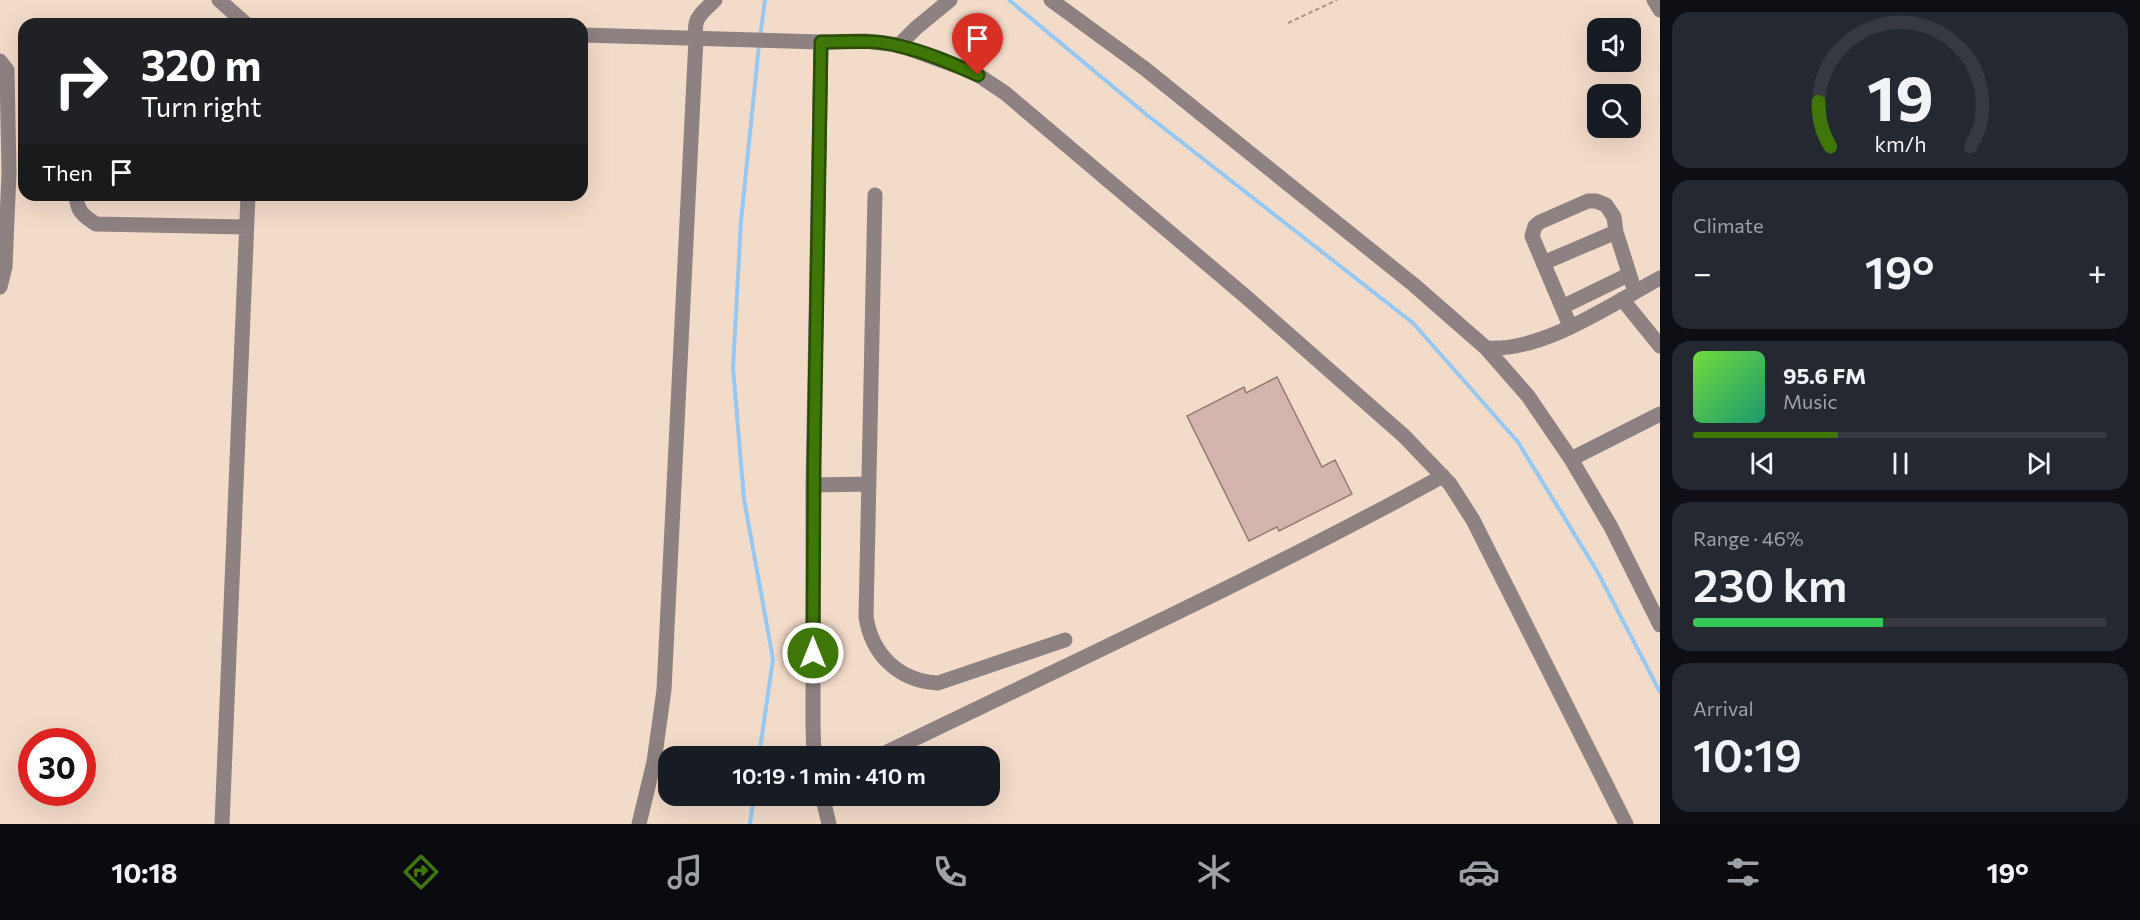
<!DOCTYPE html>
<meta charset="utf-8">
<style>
:root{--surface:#171b24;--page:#242831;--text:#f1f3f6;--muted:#9ea1a6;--line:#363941;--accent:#3e7607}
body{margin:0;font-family:Commissioner,sans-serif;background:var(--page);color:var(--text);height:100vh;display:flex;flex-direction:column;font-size:22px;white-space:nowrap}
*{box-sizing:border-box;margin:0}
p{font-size:20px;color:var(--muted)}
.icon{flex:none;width:33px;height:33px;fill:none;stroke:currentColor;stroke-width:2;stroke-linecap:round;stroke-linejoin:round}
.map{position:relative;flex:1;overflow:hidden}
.side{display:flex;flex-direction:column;gap:12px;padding:12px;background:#0d0f14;width:480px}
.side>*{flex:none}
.guide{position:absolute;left:18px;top:18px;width:570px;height:183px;border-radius:18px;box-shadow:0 6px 24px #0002;background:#202124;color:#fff;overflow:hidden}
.tools{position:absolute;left:1587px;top:18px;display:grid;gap:12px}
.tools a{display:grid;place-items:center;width:54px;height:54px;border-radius:12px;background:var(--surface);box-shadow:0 6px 24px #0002;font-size:30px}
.speed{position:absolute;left:18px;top:728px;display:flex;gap:12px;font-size:30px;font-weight:700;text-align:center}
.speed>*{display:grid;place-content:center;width:78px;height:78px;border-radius:50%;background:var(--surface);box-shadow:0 6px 24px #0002;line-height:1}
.speed .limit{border:9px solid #d22;background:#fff;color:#111}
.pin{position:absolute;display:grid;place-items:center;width:51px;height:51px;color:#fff;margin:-62px -26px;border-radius:50% 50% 50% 0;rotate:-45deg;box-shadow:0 0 6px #0007}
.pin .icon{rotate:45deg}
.me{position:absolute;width:66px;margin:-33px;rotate:0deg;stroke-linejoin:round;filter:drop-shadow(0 0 4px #0008)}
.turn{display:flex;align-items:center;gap:21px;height:126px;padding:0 24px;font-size:27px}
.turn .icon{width:78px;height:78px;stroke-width:2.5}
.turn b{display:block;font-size:42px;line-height:51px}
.then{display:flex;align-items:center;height:57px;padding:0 24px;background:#0003;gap:12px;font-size:22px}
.big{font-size:45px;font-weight:600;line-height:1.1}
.side .card{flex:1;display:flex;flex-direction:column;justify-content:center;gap:9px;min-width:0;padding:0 21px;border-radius:18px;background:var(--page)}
.side .dial{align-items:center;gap:0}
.dial svg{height:156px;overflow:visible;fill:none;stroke:var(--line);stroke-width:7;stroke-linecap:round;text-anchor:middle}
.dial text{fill:var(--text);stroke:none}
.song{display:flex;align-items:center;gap:18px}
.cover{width:72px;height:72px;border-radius:9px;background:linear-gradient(135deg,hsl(100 70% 55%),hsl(160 70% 35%))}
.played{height:6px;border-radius:3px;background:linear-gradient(90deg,var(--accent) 35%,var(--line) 35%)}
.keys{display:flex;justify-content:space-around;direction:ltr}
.heat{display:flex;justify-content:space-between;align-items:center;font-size:33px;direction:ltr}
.charge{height:9px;border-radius:4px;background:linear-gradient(90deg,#34c759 46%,var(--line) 0)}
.trip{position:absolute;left:658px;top:746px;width:342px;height:60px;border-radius:18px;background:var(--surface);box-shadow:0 6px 24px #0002;font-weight:600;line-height:60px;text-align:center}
.tab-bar{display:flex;height:96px;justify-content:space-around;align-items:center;background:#090b0e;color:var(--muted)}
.tab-bar .icon{width:42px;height:42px}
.tab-bar .current{color:var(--accent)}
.tab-bar b{font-size:27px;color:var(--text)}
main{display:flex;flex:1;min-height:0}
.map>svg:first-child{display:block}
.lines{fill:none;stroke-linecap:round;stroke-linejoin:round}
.stream{stroke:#95c9f4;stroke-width:4}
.building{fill:#d3b5ad;stroke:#957a73;stroke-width:1.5}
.path{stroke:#a79587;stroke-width:2;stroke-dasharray:4.5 3;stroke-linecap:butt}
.minor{stroke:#8e8182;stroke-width:15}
.route-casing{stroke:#284d05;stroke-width:15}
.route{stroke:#3e7607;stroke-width:10}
</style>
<main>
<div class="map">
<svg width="1660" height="824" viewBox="0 0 1660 824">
<rect width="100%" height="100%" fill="#f3dbc9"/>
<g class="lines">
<path class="stream" d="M1009 0 1147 115 1413 323 1518 442 1597 571 1660 692
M760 38 765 0
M759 45 741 221 733 368 744 499 773 659 759 756
M750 824 754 795"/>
</g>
<path class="building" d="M1277 377 1322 467 1335 460 1352 494 1279 531 1277 527 1249 541 1187 416 1244 387 1246 393Z"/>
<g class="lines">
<path class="path" d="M1288 23 1337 0"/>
<path class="minor" d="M219 0 246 24
M1051 0 1144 68 1414 285 1486 348 1528 396 1571 459 1611 527 1660 625
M1654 0 1660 10
M582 35 821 42 865 41 899 45 962 68 978 75 1005 93 1245 296 1404 436 1450 484 1473 520 1626 824
M899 45 916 28 950 0
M0 61 7 70 9 173 5 267 0 287
M76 195C77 211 83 216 96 224L246 227
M875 195 866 617C872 655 899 681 938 683L1065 640
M1543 263 1616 232
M1622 299 1660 346
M1562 307 1628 275
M1570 326 1532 236 1535 226 1540 222 1588 201H1596L1606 205 1614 217 1616 232 1635 292
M1486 348C1543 352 1610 305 1660 278
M1571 459 1660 414
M813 485 869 484
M814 756 813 725V485L821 42
M879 756C1068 664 1259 577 1443 476
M822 795 829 824
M222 824 248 195
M639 824 654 762 664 690 696 38C693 17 701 14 715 0"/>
</g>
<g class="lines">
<defs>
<path id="route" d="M813 653 814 462 821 42C847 42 874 39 899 46 926 52 953 64 978 75"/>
</defs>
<use href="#route" class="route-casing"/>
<use href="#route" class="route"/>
</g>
</svg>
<div class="tools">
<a><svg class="icon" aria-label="sound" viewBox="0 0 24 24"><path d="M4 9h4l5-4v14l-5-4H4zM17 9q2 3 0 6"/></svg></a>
<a><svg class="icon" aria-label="search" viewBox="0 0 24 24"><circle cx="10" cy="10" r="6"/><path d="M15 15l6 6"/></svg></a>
</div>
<div class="speed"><div class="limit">30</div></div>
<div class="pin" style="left:978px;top:75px;background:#d93025"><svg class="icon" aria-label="arrive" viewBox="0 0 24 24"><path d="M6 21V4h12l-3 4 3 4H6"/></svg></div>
<svg class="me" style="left:813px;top:653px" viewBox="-20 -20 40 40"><circle r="17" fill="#3e7607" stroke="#fff" stroke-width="3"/><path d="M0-11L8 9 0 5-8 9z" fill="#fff"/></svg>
<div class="trip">10:19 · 1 min · 410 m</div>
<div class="guide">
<div class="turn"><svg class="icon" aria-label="right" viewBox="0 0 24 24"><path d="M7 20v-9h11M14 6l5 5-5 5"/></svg><div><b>320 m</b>Turn right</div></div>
<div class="then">Then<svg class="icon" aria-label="arrive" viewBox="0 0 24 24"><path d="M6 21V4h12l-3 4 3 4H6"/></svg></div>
</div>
</div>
<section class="side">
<div class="card dial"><svg viewBox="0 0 100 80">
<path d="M14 69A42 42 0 1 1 86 69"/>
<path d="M14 69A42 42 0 0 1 8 46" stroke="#3e7607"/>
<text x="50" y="56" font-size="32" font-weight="700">19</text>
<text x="50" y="72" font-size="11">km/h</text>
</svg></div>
<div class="card"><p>Climate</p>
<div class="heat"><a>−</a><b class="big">19°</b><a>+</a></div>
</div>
<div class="card">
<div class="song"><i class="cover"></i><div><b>95.6 FM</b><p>Music</p></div></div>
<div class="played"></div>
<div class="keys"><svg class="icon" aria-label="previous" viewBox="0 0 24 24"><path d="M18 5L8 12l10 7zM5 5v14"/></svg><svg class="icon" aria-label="pause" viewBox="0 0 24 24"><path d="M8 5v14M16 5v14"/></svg><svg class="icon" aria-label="next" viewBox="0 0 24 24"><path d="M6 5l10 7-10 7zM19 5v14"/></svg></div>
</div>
<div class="card"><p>Range · 46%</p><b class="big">230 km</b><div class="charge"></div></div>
<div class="card"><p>Arrival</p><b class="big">10:19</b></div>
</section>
</main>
<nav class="tab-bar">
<b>10:18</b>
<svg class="icon current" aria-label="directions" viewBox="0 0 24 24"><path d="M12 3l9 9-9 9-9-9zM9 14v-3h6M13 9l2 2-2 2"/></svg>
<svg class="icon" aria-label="music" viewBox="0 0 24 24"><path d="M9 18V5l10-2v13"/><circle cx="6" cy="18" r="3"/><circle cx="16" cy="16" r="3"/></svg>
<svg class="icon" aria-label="phone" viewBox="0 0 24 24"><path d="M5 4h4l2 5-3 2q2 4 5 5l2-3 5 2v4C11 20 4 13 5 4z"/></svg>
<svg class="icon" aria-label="climate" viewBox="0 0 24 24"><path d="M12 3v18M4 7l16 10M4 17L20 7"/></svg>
<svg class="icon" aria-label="car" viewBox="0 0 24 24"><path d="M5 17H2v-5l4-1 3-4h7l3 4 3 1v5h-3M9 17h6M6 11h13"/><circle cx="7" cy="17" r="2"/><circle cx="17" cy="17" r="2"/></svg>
<svg class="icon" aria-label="filters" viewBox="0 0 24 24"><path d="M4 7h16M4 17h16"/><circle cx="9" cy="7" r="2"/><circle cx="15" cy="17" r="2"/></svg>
<b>19°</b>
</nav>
